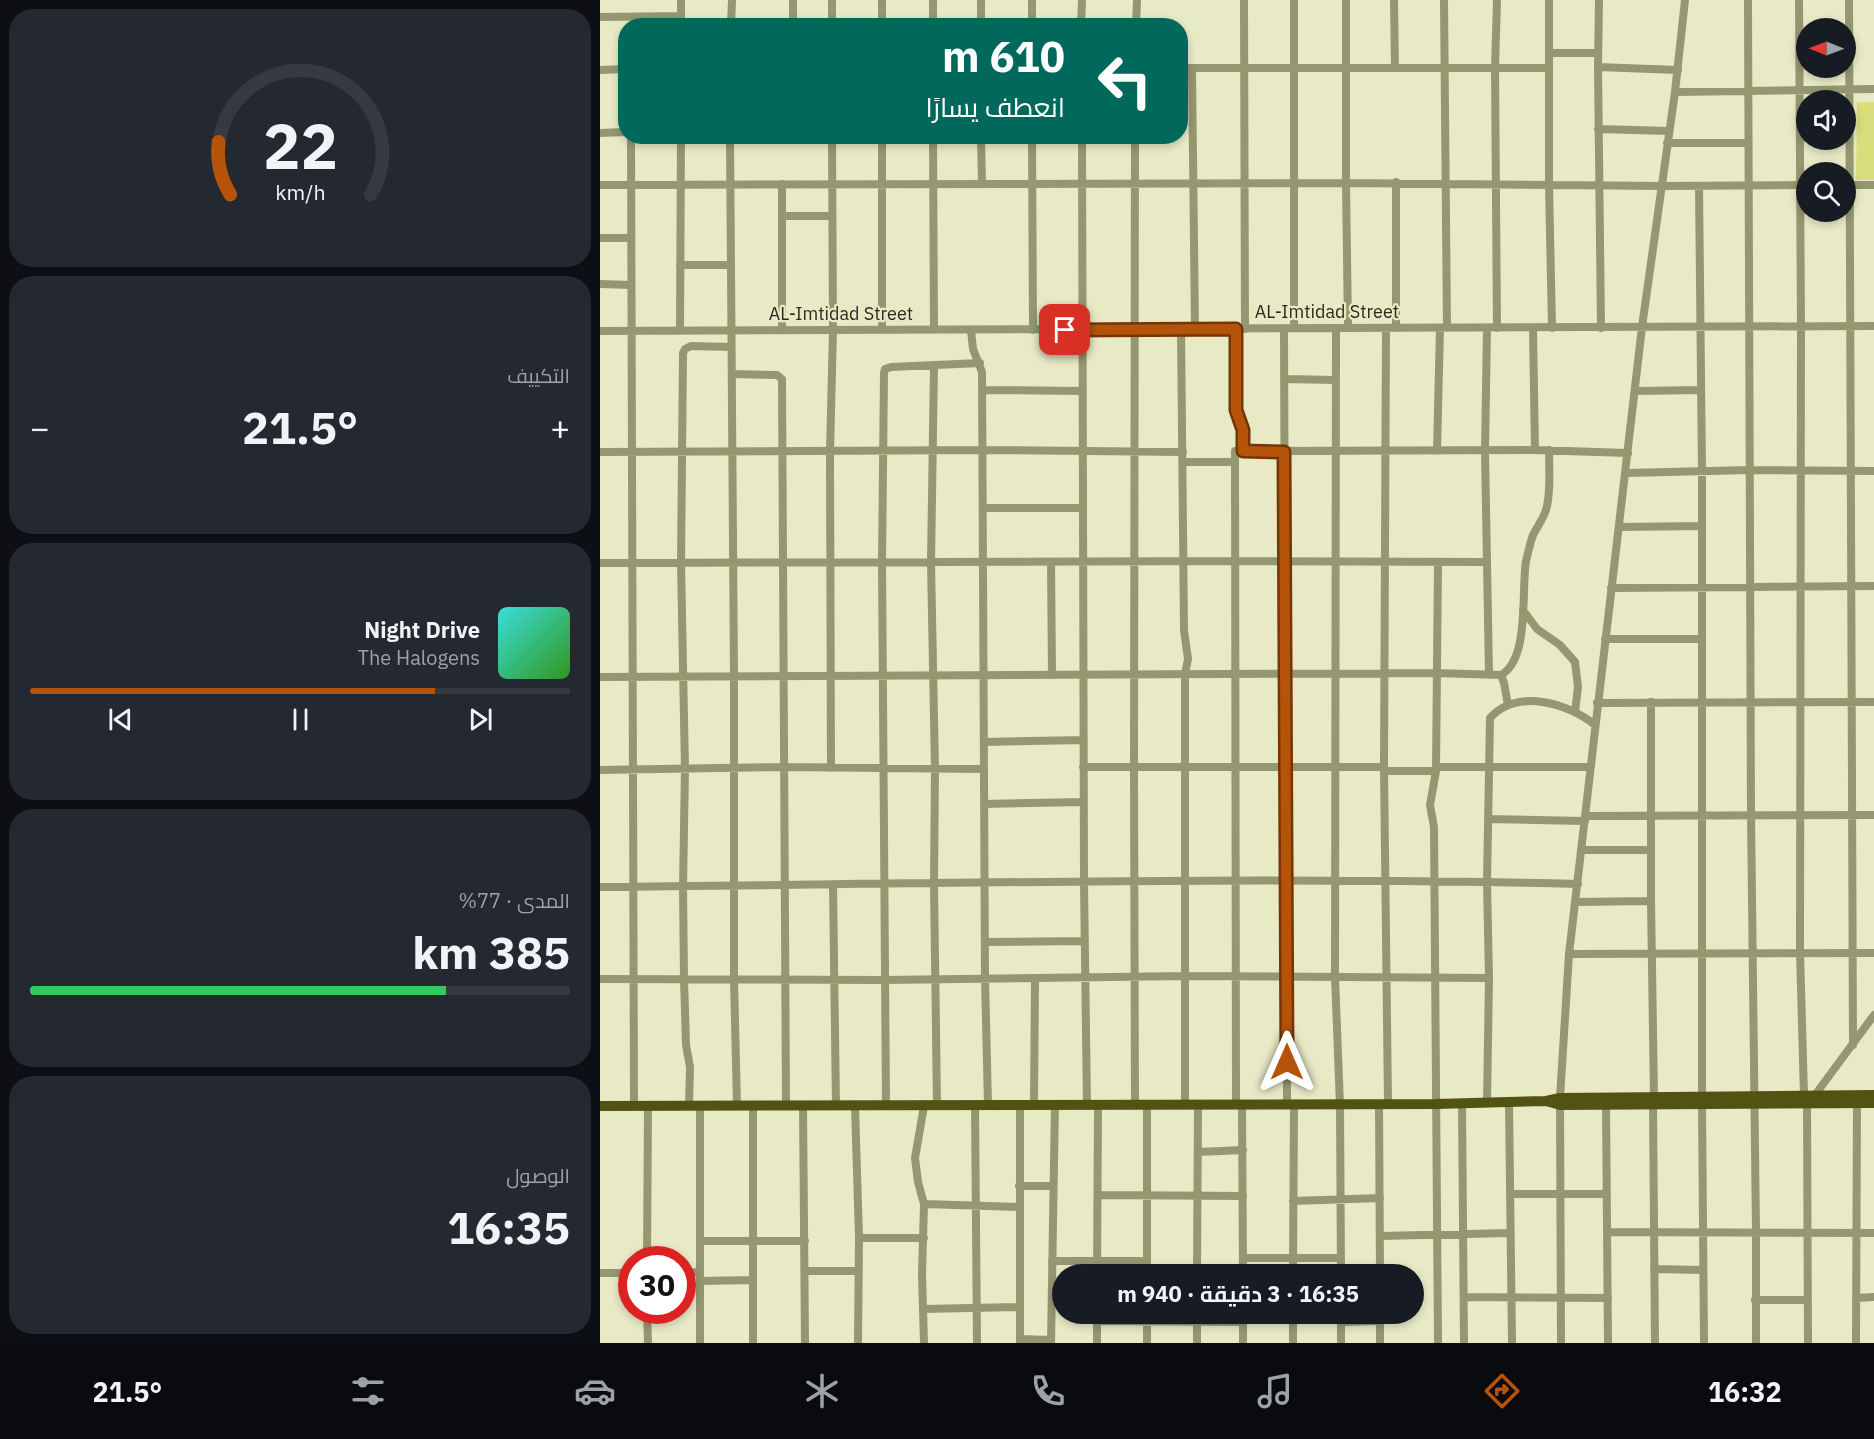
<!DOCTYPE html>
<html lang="ar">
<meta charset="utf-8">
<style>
:root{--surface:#171b24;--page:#242831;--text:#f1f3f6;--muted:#9ea1a6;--line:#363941;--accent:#b45309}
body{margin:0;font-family:"IBM Plex Sans",Cairo,sans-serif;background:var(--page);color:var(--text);direction:rtl;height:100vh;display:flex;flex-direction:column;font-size:22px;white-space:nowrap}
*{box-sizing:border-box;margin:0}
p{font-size:20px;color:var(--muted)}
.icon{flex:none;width:33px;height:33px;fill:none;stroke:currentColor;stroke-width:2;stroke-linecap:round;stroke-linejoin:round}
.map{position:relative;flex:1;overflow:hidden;direction:ltr}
.side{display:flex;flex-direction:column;gap:9px;padding:9px;background:#0d0f14;width:600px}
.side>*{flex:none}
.top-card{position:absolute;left:18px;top:18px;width:570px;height:126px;border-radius:24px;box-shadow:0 3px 9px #0003;direction:rtl;background:#00695c;color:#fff;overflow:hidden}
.needle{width:39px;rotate:271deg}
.buttons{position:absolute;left:1196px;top:18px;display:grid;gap:12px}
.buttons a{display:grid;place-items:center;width:60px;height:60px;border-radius:50%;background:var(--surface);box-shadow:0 3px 9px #0003;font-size:30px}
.speed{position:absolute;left:18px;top:1246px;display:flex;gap:12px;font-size:30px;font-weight:700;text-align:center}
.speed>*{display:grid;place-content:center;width:78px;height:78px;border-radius:50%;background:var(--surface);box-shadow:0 3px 9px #0003;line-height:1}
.speed .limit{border:9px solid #d22;background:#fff;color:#111}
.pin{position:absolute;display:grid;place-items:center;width:51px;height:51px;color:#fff;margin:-26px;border-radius:12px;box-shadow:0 3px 9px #0006}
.me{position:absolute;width:66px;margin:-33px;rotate:0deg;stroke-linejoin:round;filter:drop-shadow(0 0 4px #0008)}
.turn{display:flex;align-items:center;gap:21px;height:126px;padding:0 24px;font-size:27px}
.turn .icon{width:78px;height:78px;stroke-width:2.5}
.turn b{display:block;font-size:42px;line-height:51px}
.big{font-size:45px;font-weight:700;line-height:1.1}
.side .card{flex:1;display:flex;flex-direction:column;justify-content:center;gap:9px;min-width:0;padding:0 21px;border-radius:24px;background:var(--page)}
.side .dial{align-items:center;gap:0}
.dial svg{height:156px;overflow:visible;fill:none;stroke:var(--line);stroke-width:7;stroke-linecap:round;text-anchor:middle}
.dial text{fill:var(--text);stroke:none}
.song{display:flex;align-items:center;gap:18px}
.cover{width:72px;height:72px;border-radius:9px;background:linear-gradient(135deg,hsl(180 70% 55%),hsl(110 70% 35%))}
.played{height:6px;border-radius:3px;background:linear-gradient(90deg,var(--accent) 75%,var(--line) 75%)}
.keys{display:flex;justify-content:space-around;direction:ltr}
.heat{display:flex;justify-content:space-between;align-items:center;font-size:33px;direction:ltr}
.charge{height:9px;border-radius:4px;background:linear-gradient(90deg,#34c759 77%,var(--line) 0)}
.trip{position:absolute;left:452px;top:1264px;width:372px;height:60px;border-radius:30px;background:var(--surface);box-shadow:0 3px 9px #0003;font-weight:700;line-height:60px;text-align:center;direction:rtl}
.tab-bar{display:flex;height:96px;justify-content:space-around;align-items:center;background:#090b0e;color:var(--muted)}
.tab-bar .icon{width:42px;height:42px}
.tab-bar .on{color:var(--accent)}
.tab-bar b{font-size:27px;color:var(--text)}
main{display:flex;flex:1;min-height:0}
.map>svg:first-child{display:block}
.green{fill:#d9dd7c}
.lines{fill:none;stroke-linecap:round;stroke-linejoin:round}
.minor{stroke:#94976f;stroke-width:8}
.major{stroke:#525312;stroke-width:10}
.route-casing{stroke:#753606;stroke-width:15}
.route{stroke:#b45309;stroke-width:10}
.labels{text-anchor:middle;stroke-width:4.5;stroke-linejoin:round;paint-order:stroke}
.street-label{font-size:18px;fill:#292a1c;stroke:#e8eac6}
</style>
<main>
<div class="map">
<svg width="1274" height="1343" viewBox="0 0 1274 1343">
<rect width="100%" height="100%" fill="#e8eac6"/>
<path class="green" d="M1257 102H1274V180H1256Z"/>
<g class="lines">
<path class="minor" d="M193 0V26
M282 0V26
M333 0V26
M644 0 645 329
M694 0V328
M794 0 795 68
M844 0 847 328
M897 0 895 68 897 328
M999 0 998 67 1001 328
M1148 0 1151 815 1156 1232V1343
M1199 0 1201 326 1200 952 1204 1095
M1249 0 1253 1045
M0 17 81 16
M81 26V0
M131 26 132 0
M232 26V0
M381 26V0
M432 26V0
M481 26 482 0
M536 26 537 0
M949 53V0
M998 67 1078 70
M580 68H949V53H998
M592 68 595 329
M949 68V185L952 328
M0 70 26 69
M1075 92 1274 89
M998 129 1069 131
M0 133 26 132
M31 136 34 1106
M130 136 134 675V979L137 1106
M282 136V330
M333 136 334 330
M381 136 382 184
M432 136 433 330
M482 136 484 882 487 1106
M535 136 534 767 535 1105
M1067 143H1148
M796 182V328
M182 184V330
M0 185 746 183V0
M1245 185H1274
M1099 186 1102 471V1096
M182 216H232
M0 238H31
M80 265H131
M0 284 31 285
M736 328 735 977 740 1105 741 1275
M748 328 746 183 1062 186 1206 185
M786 328 784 767 788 1104
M887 328 885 451 889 674
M933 328 935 450
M581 329 584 630 588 659 585 674V1104
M636 329V410L643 430V451
M684 329 687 1104
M371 330 373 349 382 372 385 978 388 1105
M0 331 1274 326
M80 331 81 136
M334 365 331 563 335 769 334 884 337 1105
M132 374 177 375 182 379 186 1106
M684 379 736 380
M382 390 482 391
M1035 391 1101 390
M837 451 840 328
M0 452 383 450 583 452
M583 462H634
M1026 473 1151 470 1274 471
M383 508H483
M1019 527 1102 526
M451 562 452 675
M838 562 836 771 830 805 834 827 838 1343
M0 563 634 561 887 562
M1011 588 1274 586
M923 610 937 629 960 645 975 662 978 687 975 712
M1005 639H1101
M901 675 904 683 908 705
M0 677 836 673 901 675C930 659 921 591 926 561 928 553 930 543 933 535 938 525 945 517 947 506 951 488 949 468 949 450
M1051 702V901L1054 1096
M997 703 1274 702
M384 742 483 740
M483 767H784
M836 767H991
M231 768 230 452 233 330 232 136
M0 770 184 767 384 769
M784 771H836
M384 804 483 802
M985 816 1274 815
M888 819 985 821
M981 850H1051
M233 885 236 1106
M0 887C326 884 652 876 978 884
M976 902 1051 901
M385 942 484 941
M969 954 1274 953
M0 979 284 980 586 976 889 978
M1215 1095 1274 1015
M862 1103 864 1343
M887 1103 889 978 887 882 890 718C917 688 968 703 995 725
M909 1103 912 1343
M434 1104 435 979
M779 1104 780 1275
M1053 1104 1055 1343
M1102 1104 1104 1343
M1207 1104 1208 1343
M100 1105V1343
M375 1105 377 1343
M636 1105 635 451 935 450 1028 453
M642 1105 643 1275
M1006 1105 1008 1343
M89 1106 90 1067 86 1045 84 979 83 887 85 769 81 564 83 353 85 349 91 346 131 347
M203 1106 205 1343
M255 1106 259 1238 258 1343
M286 1106 282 563 284 373 285 369 291 367 380 363
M598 1152 643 1150
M419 1186H453
M910 1194H1007
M498 1195 643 1196
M693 1201 780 1198
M324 1204 419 1207
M1008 1232 1274 1233
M780 1236 910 1233
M259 1238H324
M100 1241H205
M643 1258H741
M47 1260 48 1106
M452 1261H547
M1054 1269 1103 1270
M205 1271H258
M0 1273H32
M82 1273 100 1272
M497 1275 498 1106
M547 1275V1105
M597 1275 598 1104
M693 1275 694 1104
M100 1281 152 1280
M864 1297 1008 1298
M1256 1298 1274 1297
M1155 1300H1207
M323 1309 419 1307
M47 1311 48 1343
M497 1314V1343
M547 1314V1343
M643 1314V1343
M693 1314V1343
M780 1314V1343
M497 1321 643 1322
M741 1322 780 1321
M420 1339 451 1340
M153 1343V1106
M324 1343 322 1274 324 1204 318 1182 315 1158 324 1106
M420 1343V1104
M451 1343 455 1104
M597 1343V1314
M741 1343V1314
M961 1343 960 1098 969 954 1042 327 1075 92 1085 0
M1256 1343 1257 1103"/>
<path class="major" d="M946 1101 960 1105 1274 1103
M0 1106 836 1104 946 1101 960 1098 1274 1095"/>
</g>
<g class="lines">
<defs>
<path id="route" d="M465 330 636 329V410L643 430V451L684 452 687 1062"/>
</defs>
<use href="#route" class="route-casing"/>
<use href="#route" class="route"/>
</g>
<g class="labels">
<g class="street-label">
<text x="727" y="318">AL-Imtidad Street</text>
<text x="241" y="320">AL-Imtidad Street</text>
</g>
</g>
</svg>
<div class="buttons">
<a><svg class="needle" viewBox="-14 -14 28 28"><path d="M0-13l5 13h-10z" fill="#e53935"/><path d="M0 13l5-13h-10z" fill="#9ea1a6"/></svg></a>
<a><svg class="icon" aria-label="sound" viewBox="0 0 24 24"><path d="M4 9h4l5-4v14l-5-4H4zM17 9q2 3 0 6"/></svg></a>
<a><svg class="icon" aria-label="search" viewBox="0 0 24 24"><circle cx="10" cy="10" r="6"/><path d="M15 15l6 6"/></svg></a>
</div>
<div class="speed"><div class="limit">30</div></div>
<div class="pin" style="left:465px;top:330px;background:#d93025"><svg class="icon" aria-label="arrive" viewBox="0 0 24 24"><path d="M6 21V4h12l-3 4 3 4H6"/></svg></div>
<svg class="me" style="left:687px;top:1062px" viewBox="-20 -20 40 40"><path d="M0-17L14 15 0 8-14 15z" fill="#b45309" stroke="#fff" stroke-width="4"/></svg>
<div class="trip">16:35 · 3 دقيقة · 940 m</div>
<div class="top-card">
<div class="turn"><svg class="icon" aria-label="left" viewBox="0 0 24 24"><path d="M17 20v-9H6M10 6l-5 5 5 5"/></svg><div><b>610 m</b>انعطف يسارًا</div></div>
</div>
</div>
<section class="side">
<div class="card dial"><svg viewBox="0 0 100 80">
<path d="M14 69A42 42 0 1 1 86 69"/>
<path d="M14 69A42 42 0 0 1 8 42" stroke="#b45309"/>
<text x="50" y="56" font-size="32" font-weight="700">22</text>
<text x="50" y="72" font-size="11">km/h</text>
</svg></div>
<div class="card"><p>التكييف</p>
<div class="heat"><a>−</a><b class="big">21.5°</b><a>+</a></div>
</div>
<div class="card">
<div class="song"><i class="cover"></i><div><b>Night Drive</b><p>The Halogens</p></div></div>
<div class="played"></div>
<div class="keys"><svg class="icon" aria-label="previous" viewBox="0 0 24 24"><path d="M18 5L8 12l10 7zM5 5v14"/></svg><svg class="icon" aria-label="pause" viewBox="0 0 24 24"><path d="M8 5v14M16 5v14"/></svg><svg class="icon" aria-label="next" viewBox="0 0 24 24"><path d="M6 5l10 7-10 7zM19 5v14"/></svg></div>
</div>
<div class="card"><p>المدى · 77%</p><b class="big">385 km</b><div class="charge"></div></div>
<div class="card"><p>الوصول</p><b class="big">16:35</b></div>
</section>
</main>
<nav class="tab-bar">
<b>16:32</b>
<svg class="icon on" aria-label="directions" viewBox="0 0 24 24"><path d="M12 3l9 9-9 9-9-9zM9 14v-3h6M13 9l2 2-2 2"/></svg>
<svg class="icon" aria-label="music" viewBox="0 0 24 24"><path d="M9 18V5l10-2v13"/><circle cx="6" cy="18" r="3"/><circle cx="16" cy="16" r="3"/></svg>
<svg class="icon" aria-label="phone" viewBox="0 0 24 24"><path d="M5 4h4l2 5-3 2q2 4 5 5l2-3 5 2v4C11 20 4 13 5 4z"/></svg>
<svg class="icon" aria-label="climate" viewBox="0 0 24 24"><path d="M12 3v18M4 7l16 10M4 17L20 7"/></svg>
<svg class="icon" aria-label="car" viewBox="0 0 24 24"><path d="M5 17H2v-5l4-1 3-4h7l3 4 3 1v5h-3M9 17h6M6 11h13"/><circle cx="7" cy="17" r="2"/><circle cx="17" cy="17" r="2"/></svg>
<svg class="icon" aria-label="filters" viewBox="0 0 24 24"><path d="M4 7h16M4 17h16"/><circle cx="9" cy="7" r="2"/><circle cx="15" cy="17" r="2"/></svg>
<b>21.5°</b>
</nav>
